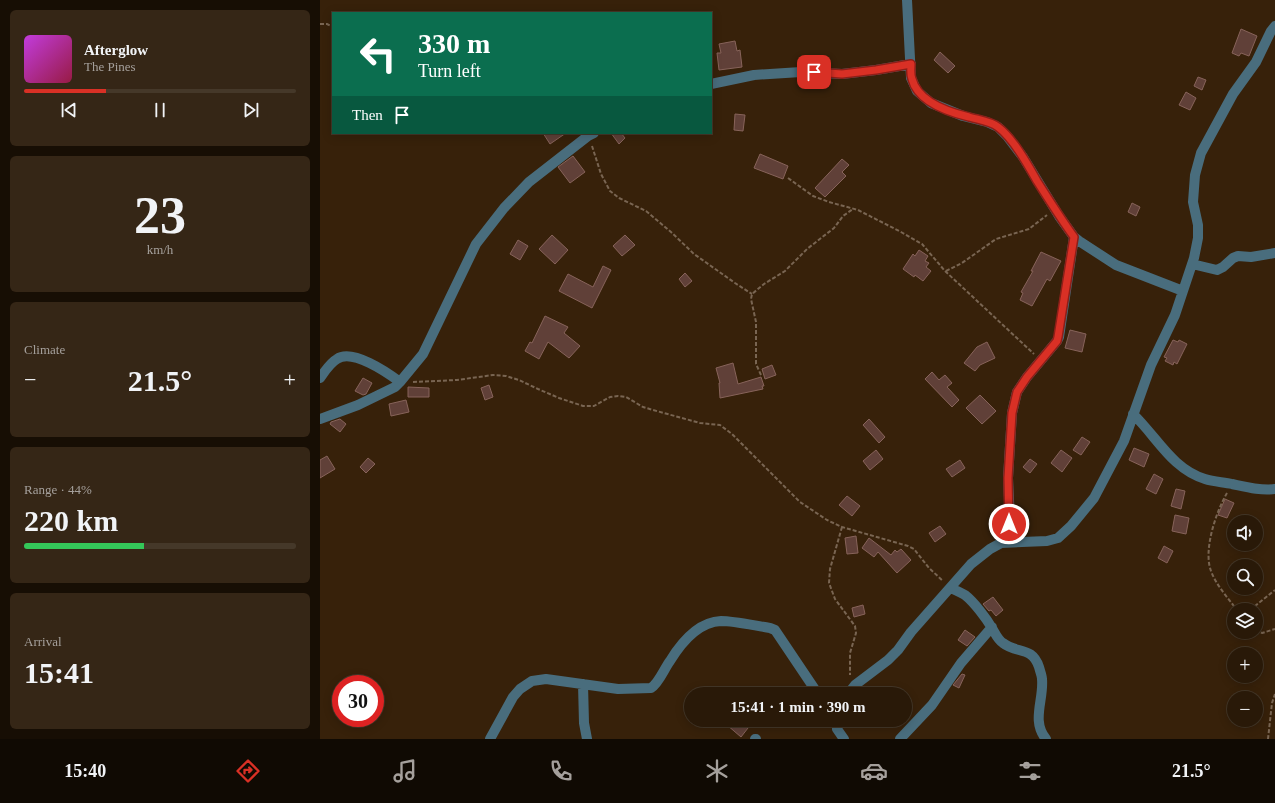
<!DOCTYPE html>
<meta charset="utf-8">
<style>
:root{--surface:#291908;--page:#352616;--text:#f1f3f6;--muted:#a5a09c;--line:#453829;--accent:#d93025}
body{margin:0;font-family:"Times New Roman",serif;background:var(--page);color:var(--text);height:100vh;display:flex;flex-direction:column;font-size:15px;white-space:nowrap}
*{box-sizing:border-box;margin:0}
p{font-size:13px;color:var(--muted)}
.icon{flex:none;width:22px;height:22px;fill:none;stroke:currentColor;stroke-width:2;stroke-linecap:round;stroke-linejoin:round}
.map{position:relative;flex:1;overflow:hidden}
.details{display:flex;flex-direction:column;gap:10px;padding:10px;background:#170e04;width:320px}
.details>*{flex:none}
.hud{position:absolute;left:12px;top:12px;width:380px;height:122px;border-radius:0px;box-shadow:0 2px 10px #0003,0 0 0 1px var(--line);background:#0b6e4f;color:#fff;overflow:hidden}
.controls{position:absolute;left:907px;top:515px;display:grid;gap:8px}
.controls a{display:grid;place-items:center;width:36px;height:36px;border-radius:50%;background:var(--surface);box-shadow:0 2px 10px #0003,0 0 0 1px var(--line);font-size:20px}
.speed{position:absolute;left:12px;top:675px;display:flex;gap:8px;font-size:20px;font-weight:700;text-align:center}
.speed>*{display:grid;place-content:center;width:52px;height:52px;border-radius:50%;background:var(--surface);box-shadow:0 2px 10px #0003,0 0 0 1px var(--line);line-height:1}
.speed .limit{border:6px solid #d22;background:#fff;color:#111}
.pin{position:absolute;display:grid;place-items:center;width:34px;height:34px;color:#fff;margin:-17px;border-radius:8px;box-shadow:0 2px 6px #0006}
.me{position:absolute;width:44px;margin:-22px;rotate:0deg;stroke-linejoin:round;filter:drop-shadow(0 0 3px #0008)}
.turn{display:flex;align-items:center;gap:14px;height:84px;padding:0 20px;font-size:18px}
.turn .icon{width:52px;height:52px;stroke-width:2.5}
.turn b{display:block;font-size:28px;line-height:34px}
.then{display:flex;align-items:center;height:38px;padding:0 20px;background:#0003;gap:8px;font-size:15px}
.big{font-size:30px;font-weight:700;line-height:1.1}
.details .tile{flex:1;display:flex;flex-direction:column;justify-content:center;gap:6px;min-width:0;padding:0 14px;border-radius:6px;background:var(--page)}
.details .dial{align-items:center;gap:0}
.dial b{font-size:52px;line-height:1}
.song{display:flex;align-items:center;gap:12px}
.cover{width:48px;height:48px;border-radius:6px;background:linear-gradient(135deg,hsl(290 70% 55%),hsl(340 70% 35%))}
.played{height:4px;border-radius:2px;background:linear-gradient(90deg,var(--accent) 30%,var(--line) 30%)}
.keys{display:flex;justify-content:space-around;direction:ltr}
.heat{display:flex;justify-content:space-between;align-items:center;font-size:22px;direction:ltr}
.charge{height:6px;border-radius:3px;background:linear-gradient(90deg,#34c759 44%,var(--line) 0)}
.trip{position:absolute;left:364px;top:687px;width:228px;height:40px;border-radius:20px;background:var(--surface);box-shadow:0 2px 10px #0003,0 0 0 1px var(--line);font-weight:700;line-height:40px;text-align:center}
.tab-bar{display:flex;height:64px;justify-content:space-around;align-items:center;background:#100a03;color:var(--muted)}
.tab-bar .icon{width:28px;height:28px}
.tab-bar .current{color:var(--accent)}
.tab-bar b{font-size:18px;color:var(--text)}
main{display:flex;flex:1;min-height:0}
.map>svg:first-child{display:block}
.building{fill:#604038;stroke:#87635a}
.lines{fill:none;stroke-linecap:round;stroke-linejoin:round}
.path{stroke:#796552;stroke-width:2;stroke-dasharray:4 2;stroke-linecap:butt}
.minor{stroke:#496d7d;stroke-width:10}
.route-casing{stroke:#8d1f18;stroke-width:10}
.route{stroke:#d93025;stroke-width:7}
</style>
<main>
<section class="details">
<div class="tile">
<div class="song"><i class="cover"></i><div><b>Afterglow</b><p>The Pines</p></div></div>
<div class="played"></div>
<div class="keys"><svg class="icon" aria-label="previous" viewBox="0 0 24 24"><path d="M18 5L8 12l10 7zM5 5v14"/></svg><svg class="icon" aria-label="pause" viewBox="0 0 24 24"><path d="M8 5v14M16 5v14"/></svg><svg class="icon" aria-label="next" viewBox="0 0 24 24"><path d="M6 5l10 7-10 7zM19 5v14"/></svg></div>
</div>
<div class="tile dial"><b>23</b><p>km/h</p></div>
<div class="tile"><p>Climate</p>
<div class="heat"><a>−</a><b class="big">21.5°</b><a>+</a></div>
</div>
<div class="tile"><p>Range · 44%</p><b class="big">220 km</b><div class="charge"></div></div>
<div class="tile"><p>Arrival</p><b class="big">15:41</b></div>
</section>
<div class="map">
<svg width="955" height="739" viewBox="0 0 955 739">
<rect width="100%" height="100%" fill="#37210a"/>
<path class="building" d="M921 29 937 36 929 56 921 53 919 56 912 53Z
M415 41 417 51 420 50 422 67 399 70 397 53H401L399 44Z
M620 52 635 66 628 73 614 60Z
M878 77 886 80 882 90 874 86Z
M866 92 876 98 870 110 859 105Z
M415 114 425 115 423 131 414 130Z
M223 133H246L230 144Z
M291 133H301L305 138 299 144Z
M440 154 468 166 463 179 434 168Z
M253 156 265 172 250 183 238 167Z
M522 159 529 165 522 172 526 176 505 197 495 188Z
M812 203 820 207 816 216 808 212Z
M232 235 248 250 235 264 219 249Z
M305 235 315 245 302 256 293 246Z
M198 240 208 246 200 260 190 254Z
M599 250 608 256 605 261 609 263 606 267 611 271 603 281 595 275 594 277 583 269 593 254 595 256Z
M721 252 741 261 730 281 727 279 712 306 700 300 703 293 701 292 713 271H711Z
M283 266 291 270 272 308 239 291 248 274 273 287Z
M365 273 372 281 365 287 359 279Z
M225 316 248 327 244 333 260 346 249 358 228 342 219 359 205 351 210 342 212 343Z
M750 330 766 334 762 352 745 348Z
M853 340 858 342 859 340 867 344 857 364 854 362 853 365 845 361 847 358 844 357Z
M667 342 675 358 660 365 655 371 644 363 657 347Z
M413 363 418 384 441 377 444 386H442L443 389 400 398 399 383H400L396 368Z
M452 365 456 375 445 379 442 369Z
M612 372 619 380 625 375 632 383 627 387 639 400 632 407 605 379Z
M43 378 52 383 46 394 43 395 35 391Z
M169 385 173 397 165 400 161 388Z
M88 387 109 388V397H88Z
M660 395 676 411 662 424 646 408Z
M86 400 89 412 71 416 69 404Z
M20 419 26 424 20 432 10 424 11 422Z
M549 419 565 437 559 443 543 425Z
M762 437 770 442 761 455 753 450Z
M814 448 829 454 824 467 809 460Z
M556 450 563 459 550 470 543 461Z
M741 450 752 458 742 472 731 463Z
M7 456 15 469 0 478V460Z
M48 458 55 464 46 473 40 467Z
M710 459 717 464 710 473 703 467Z
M640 460 645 468 632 477 626 469Z
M834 474 843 479 836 494 826 489Z
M856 489 865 491 861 509 851 506Z
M527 496 540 506 532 516 519 505Z
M905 499 914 503 907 518 898 515Z
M855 515 869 518 866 534 852 531Z
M620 526 626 534 615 542 609 533Z
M536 536 538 553 527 554 525 538Z
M549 538 571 555 575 550 577 552 581 549 591 560 577 573 558 552 554 557 542 548Z
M844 546 853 551 847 563 838 558Z
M673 597 683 610 676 616 671 610 669 611 663 604Z
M543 605 545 614 534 617 532 608Z
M645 630 655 637 647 646 638 640Z
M642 674 645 675 639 688 633 685Z
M412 720H419L428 728 421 737 407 725Z"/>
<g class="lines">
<path class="path" d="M0 24H7L13 27
M272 146 281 174 290 191 299 198 326 211 351 232 374 254 415 283 432 294
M468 178 493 196 509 202 538 210 581 232 602 244 625 271 714 354
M626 271 642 263 676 239 709 229 727 215
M441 375 436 364V322L431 299 432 294 444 284 465 271 487 249 514 228 523 216 533 209
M93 382 137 380 173 375 186 376 199 380 218 389 239 398 263 406H274L290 397 298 396 306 397 323 407 333 410 380 423 400 425 412 434 480 502 507 520 522 527 588 546 594 549 609 568 623 581
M907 493C896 512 883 550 891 571 896 585 908 598 917 610
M522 527 510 569 509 583 515 599 535 626 536 633 530 653V675
M930 610 955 590
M936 629 942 633 955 629
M948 739 952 703 955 694"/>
<path class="minor" d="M587 0 591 78 597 91 611 103 643 116 667 122 678 127 687 136 703 157 739 216 754 237 759 241 796 265 863 291
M391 84 434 75 481 72 522 74 556 70 591 64
M872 264 897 270 903 267 913 258 918 256 931 257 955 253
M0 378C5 371 10 363 17 359 32 348 68 373 80 382
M813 414C837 437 852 469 885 479 894 482 904 482 912 484 926 487 941 491 955 489
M0 419 38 405 75 387 80 382 103 354 156 244 184 208 209 182 268 136 274 133
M691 542 688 478 692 413 697 392 707 377 737 341 739 337 754 237
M631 588C635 590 640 592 645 595 654 602 666 618 672 628 675 633 678 640 683 643 697 654 712 646 719 667 720 671 722 676 722 679 724 700 711 721 726 739
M263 684 264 723 267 739
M528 694 535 685 568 660 578 650 591 632 651 564 670 549 681 543 727 541 738 538 751 526 774 498 804 441 831 365 855 315 874 258 878 238V225L873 202 875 175 881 153 913 94 936 62 951 31 955 26
M520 720 517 729 524 739
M170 739 193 697 200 689 212 681 226 679 298 689 331 688C339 683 344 669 350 661 361 643 378 622 401 621 415 621 436 626 450 628L455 630 498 694
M435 739H436
M580 739 612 705 641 663 672 627"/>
</g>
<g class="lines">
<defs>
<path id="route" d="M494 72 522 74 556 70 591 64C591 69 590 74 592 79 598 102 628 112 649 117 659 120 670 121 678 127 693 138 708 165 717 181 729 200 741 219 754 237L738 337 737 341 707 377 697 392 692 413 688 478 689 524"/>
</defs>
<use href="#route" class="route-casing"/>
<use href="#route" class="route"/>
</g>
</svg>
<div class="controls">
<a><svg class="icon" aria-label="sound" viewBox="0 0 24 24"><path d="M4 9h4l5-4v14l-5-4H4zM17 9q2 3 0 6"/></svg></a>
<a><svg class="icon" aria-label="search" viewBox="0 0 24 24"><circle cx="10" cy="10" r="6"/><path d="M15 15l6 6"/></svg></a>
<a><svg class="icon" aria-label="layers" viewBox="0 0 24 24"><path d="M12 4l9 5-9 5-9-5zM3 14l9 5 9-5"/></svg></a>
<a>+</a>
<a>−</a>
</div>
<div class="speed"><div class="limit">30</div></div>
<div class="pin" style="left:494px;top:72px;background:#d93025"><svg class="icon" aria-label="arrive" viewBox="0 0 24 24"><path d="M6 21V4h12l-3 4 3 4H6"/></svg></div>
<svg class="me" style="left:689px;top:524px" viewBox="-20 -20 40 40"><circle r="17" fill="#d93025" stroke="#fff" stroke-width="3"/><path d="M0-11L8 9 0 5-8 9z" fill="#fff"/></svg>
<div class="trip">15:41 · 1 min · 390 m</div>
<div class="hud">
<div class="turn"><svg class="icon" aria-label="left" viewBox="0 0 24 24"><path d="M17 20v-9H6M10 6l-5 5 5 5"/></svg><div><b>330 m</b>Turn left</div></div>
<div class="then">Then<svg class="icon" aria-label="arrive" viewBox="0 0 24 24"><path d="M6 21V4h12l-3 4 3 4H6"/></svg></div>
</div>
</div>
</main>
<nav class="tab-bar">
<b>15:40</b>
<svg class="icon current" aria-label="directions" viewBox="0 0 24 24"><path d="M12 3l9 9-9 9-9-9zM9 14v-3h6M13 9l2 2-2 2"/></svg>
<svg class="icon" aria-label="music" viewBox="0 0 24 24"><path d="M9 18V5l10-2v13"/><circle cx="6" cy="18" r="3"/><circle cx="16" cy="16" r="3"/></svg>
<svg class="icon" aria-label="phone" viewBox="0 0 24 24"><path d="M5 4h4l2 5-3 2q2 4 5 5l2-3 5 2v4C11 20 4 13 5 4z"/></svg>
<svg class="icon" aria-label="climate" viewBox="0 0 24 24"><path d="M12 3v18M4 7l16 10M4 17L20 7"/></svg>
<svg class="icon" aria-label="car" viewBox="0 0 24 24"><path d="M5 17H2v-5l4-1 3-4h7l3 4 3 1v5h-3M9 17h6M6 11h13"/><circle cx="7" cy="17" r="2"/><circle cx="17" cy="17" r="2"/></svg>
<svg class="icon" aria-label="filters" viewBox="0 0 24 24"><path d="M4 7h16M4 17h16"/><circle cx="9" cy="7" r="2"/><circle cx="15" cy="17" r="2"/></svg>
<b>21.5°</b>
</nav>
